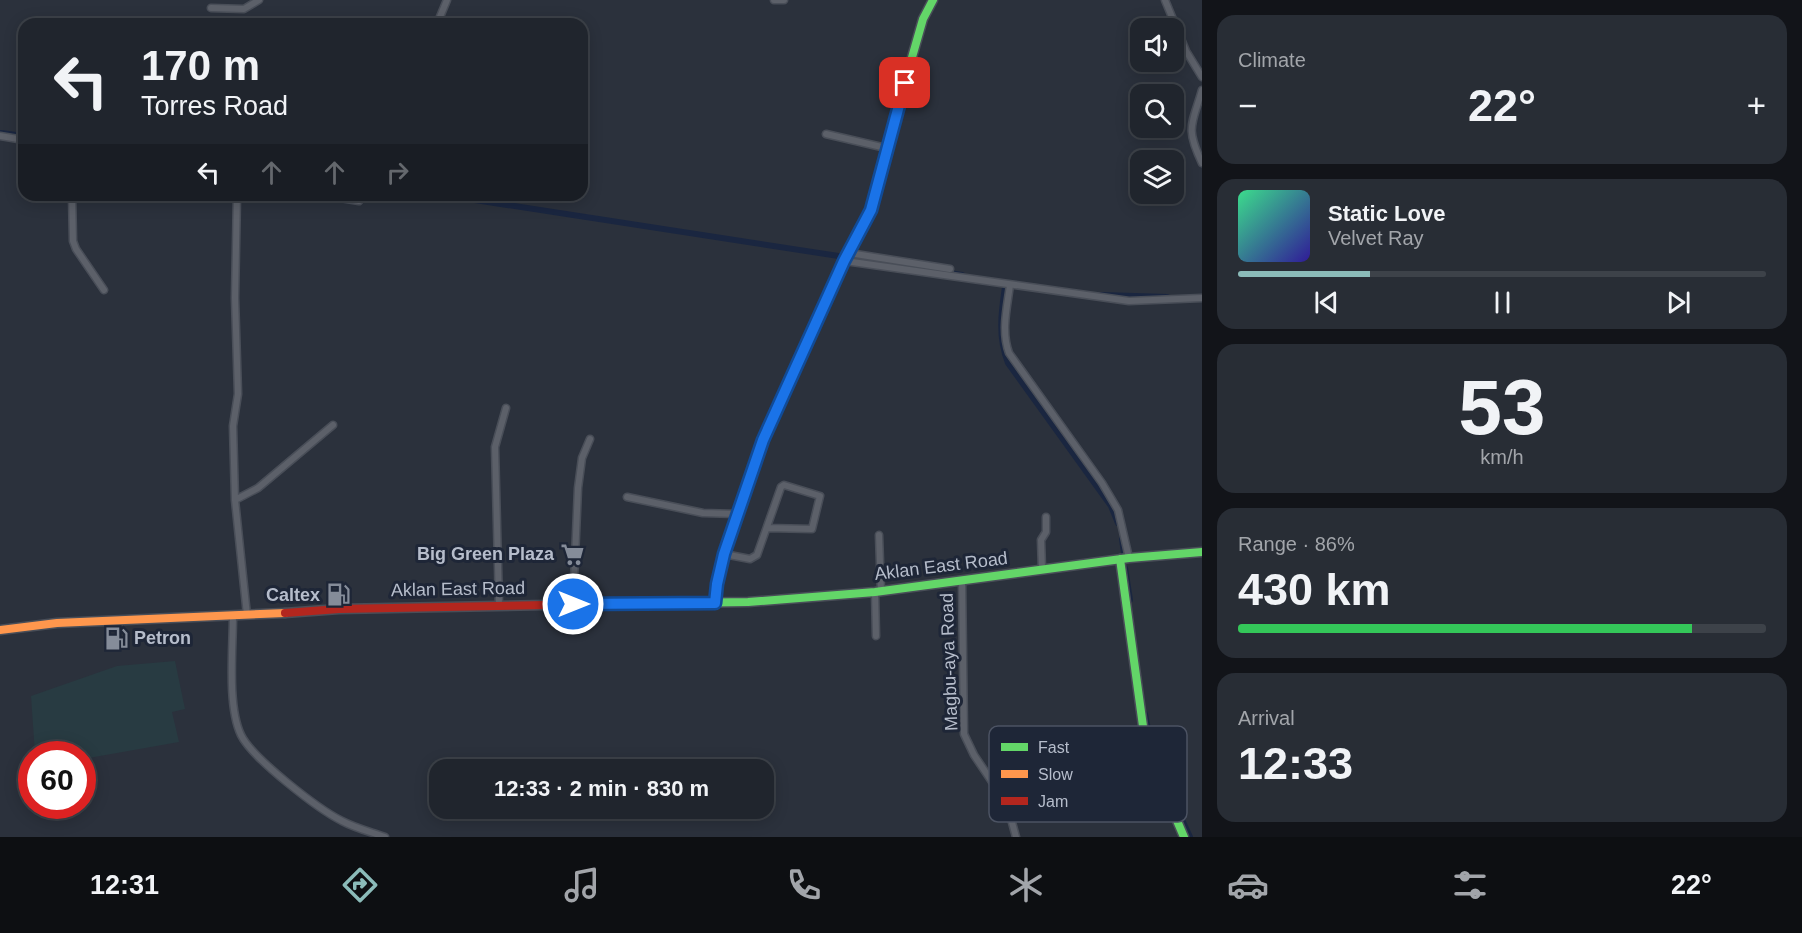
<!DOCTYPE html>
<meta charset="utf-8">
<style>
:root{--surface:#20252d;--page:#282d35;--text:#f1f3f6;--muted:#a2a5aa;--line:#3d4249;--accent:#8bbbb9}
body{margin:0;font-family:Arial,sans-serif;background:var(--page);color:var(--text);height:100vh;display:flex;flex-direction:column;font-size:22px;white-space:nowrap}
*{box-sizing:border-box;margin:0}
p{font-size:20px;color:var(--muted)}
.icon{flex:none;width:33px;height:33px;fill:none;stroke:currentColor;stroke-width:2;stroke-linecap:round;stroke-linejoin:round}
.map{position:relative;flex:1;overflow:hidden}
.panel{display:flex;flex-direction:column;gap:15px;padding:15px;background:#121419;width:600px}
.panel>*{flex:none}
.hud{position:absolute;left:18px;top:18px;width:570px;height:183px;border-radius:18px;box-shadow:0 3px 15px #0003,0 0 0 2px var(--line);background:#20252d;color:var(--text);overflow:hidden}
.buttons{position:absolute;left:1130px;top:18px;display:grid;gap:12px}
.buttons a{display:grid;place-items:center;width:54px;height:54px;border-radius:12px;background:var(--surface);box-shadow:0 3px 15px #0003,0 0 0 2px var(--line);font-size:30px}
.speed{position:absolute;left:18px;top:741px;display:flex;gap:12px;font-size:30px;font-weight:700;text-align:center}
.speed>*{display:grid;place-content:center;width:78px;height:78px;border-radius:50%;background:var(--surface);box-shadow:0 3px 15px #0003,0 0 0 2px var(--line);line-height:1}
.speed .limit{border:9px solid #d22;background:#fff;color:#111}
.pin{position:absolute;display:grid;place-items:center;width:51px;height:51px;color:#fff;margin:-26px;border-radius:12px;box-shadow:0 3px 9px #0006}
.me{position:absolute;width:66px;margin:-33px;rotate:90deg;stroke-linejoin:round;filter:drop-shadow(0 0 4px #0008)}
.turn{display:flex;align-items:center;gap:21px;height:126px;padding:0 24px;font-size:27px}
.turn .icon{width:78px;height:78px;stroke-width:2.5}
.turn b{display:block;font-size:42px;line-height:51px}
.lanes{display:flex;align-items:center;height:57px;padding:0 24px;background:#0003;justify-content:center;gap:30px;direction:ltr}
.lanes .off{opacity:.35}
.big{font-size:45px;font-weight:800;line-height:1.1}
.panel .card{flex:1;display:flex;flex-direction:column;justify-content:center;gap:9px;min-width:0;padding:0 21px;border-radius:18px;background:var(--page)}
.panel .dial{align-items:center;gap:0}
.dial b{font-size:78px;line-height:1}
.song{display:flex;align-items:center;gap:18px}
.cover{width:72px;height:72px;border-radius:9px;background:linear-gradient(135deg,hsl(150 70% 55%),hsl(250 70% 35%))}
.played{height:6px;border-radius:3px;background:linear-gradient(90deg,var(--accent) 25%,var(--line) 25%)}
.keys{display:flex;justify-content:space-around;direction:ltr}
.heat{display:flex;justify-content:space-between;align-items:center;font-size:33px;direction:ltr}
.charge{height:9px;border-radius:4px;background:linear-gradient(90deg,#34c759 86%,var(--line) 0)}
.trip{position:absolute;left:429px;top:759px;width:345px;height:60px;border-radius:18px;background:var(--surface);box-shadow:0 3px 15px #0003,0 0 0 2px var(--line);font-weight:800;line-height:60px;text-align:center}
.dock{display:flex;height:96px;justify-content:space-around;align-items:center;background:#0d0f12;color:var(--muted)}
.dock .icon{width:42px;height:42px}
.dock .on{color:var(--accent)}
.dock b{font-size:27px;color:var(--text)}
main{display:flex;flex:1;min-height:0}
.map>svg:first-child{display:block}
.green{fill:#283b42}
.lines{fill:none;stroke-linecap:round;stroke-linejoin:round}
.canal{stroke:#1a2640;stroke-width:6}
.street-casing{stroke:#494e58;stroke-width:9}
.fast-casing{stroke:#494e58;stroke-width:11}
.slow-casing{stroke:#494e58;stroke-width:11}
.jam-casing{stroke:#494e58;stroke-width:11}
.street{stroke:#5c6069;stroke-width:6}
.fast{stroke:#63d668;stroke-width:8}
.slow{stroke:#ff974d;stroke-width:8}
.jam{stroke:#b3261e;stroke-width:8}
.route-casing{stroke:#114b97;stroke-width:15}
.route{stroke:#1a73e8;stroke-width:10}
.labels{text-anchor:middle;stroke-width:6;stroke-linejoin:round;paint-order:stroke}
.poi-label{font-size:18px;font-weight:bold;fill:#b6bdcb;stroke:#1e2637;text-anchor:end}
.street-label{font-size:18px;fill:#b6bdcb;stroke:#1e2637}
.key{fill:#1e2637;stroke:#4c5363;stroke-width:1.5}
.key-label{font-size:16px;fill:#b6bdcb}
</style>
<main>
<div class="map">
<svg width="1202" height="837" viewBox="0 0 1202 837">
<rect width="100%" height="100%" fill="#2b313c"/>
<path class="green" d="M175 661 185 709 172 712 179 742 83 759 82 754H35L31 696 117 666Z"/>
<g class="lines">
<path class="canal" d="M1 133 24 136
M371 195 475 200 962 275
M1005 287C1001 314 998 337 1008 363L1111 506 1118 523
M1102 295 1167 297
M1122 539 1124 553
M1125 568 1130 600
M1145 714 1152 750 1157 765
M1165 783 1190 837"/>
<defs>
<path id="street" d="M774 0H784
M1165 0 1186 51 1202 77
M211 8 244 9 259 0
M437 24 447 0
M1202 90C1192 125 1185 127 1202 163
M826 134 886 148
M0 136 24 140
M72 195 73 241 76 249 104 290
M237 195 235 298 238 394 233 426 235 500 247 615
M322 195 359 201
M849 253 950 269
M845 261 1129 301 1202 298
M1010 285C1007 308 1001 331 1009 353L1102 483 1118 510 1129 558
M627 497 703 513 737 514
M235 500 258 488 333 425
M879 535 881 591
M724 554 750 559 757 555 781 487 784 485 820 496 812 529 768 528
M1042 569 1041 540 1046 532V517
M962 580 964 734 974 755 1007 804 1016 837
M875 592 876 636
M573 604 578 488 582 458 590 439
M499 605 495 447 506 408
M233 616C233 648 227 706 241 735 252 758 318 809 342 821 355 828 371 832 385 837"/>
<path id="fast" d="M1120 559 1146 748 1184 837
M715 603 724 554 763 440 845 261 871 210 886 148 923 19 933 0
M545 605 748 602 875 592 1129 558 1202 552"/>
<path id="slow" d="M0 630 57 623 285 613"/>
<path id="jam" d="M285 613 339 609 545 605"/>
</defs>
<use href="#street" class="street-casing"/>
<use href="#fast" class="fast-casing"/>
<use href="#slow" class="slow-casing"/>
<use href="#jam" class="jam-casing"/>
<use href="#street" class="street"/>
<use href="#fast" class="fast"/>
<use href="#slow" class="slow"/>
<use href="#jam" class="jam"/>
</g>
<g class="lines">
<defs>
<path id="route" d="M573 604 715 603 717 584 724 554 763 440 844 261 871 210 905 83"/>
</defs>
<use href="#route" class="route-casing"/>
<use href="#route" class="route"/>
</g>
<defs>
<symbol id="supermarket-bare" viewBox="-9 -9 18 18"><path d="M-6-5.5h2.5l.6 2H6L4.5 2H-2.5L-4.4-4H-6ZM-1.5 3.2a1.3 1.3 0 1 0 .1 0ZM3 3.2a1.3 1.3 0 1 0 .1 0Z" fill="#858c99" stroke="#1e2637" stroke-width="2.5" paint-order="stroke"/></symbol>
<symbol id="fuel-bare" viewBox="-9 -9 18 18"><path d="M-5.5-6h7V0h2V4h1.3V-2.5L3-4.5l.8-.8L6-3V5H2.5V1h-1V6h-7ZM-4.2-4.7v3.2H.2V-4.7Z" fill="#858c99" stroke="#1e2637" stroke-width="2.5" paint-order="stroke"/></symbol>
</defs>
<g fill-rule="evenodd">
<use href="#supermarket-bare" x="556" y="538" width="33" height="33"/>
<use href="#fuel-bare" x="322" y="578" width="33" height="33"/>
<use href="#fuel-bare" x="100" y="622" width="33" height="33"/>
</g>
<g class="labels">
<g class="poi-label">
<text x="554" y="560">Big Green Plaza</text>
<text x="320" y="601">Caltex</text>
<text x="134" y="644" text-anchor="start">Petron</text>
</g>
<g class="street-label">
<text transform="translate(941 566) rotate(-7)" y="6">Aklan East Road</text>
<text transform="translate(458 589) rotate(-1)" y="6">Aklan East Road</text>
<text transform="translate(949 662) rotate(-92)" y="6">Magbu-aya Road</text>
</g>
</g>
<rect x="989" y="726" width="198" height="96" rx="9" class="key"/>
<rect x="1001" y="743" width="27" height="8" fill="#63d668"/>
<rect x="1001" y="770" width="27" height="8" fill="#ff974d"/>
<rect x="1001" y="797" width="27" height="8" fill="#b3261e"/>
<g class="key-label">
<text x="1038" y="753">Fast</text>
<text x="1038" y="780">Slow</text>
<text x="1038" y="807">Jam</text>
</g>
</svg>
<div class="buttons">
<a><svg class="icon" aria-label="sound" viewBox="0 0 24 24"><path d="M4 9h4l5-4v14l-5-4H4zM17 9q2 3 0 6"/></svg></a>
<a><svg class="icon" aria-label="search" viewBox="0 0 24 24"><circle cx="10" cy="10" r="6"/><path d="M15 15l6 6"/></svg></a>
<a><svg class="icon" aria-label="layers" viewBox="0 0 24 24"><path d="M12 4l9 5-9 5-9-5zM3 14l9 5 9-5"/></svg></a>
</div>
<div class="speed"><div class="limit">60</div></div>
<div class="pin" style="left:905px;top:83px;background:#d93025"><svg class="icon" aria-label="arrive" viewBox="0 0 24 24"><path d="M6 21V4h12l-3 4 3 4H6"/></svg></div>
<svg class="me" style="left:573px;top:604px" viewBox="-20 -20 40 40"><circle r="17" fill="#1a73e8" stroke="#fff" stroke-width="3"/><path d="M0-11L8 9 0 5-8 9z" fill="#fff"/></svg>
<div class="trip">12:33 · 2 min · 830 m</div>
<div class="hud">
<div class="turn"><svg class="icon" aria-label="left" viewBox="0 0 24 24"><path d="M17 20v-9H6M10 6l-5 5 5 5"/></svg><div><b>170 m</b>Torres Road</div></div>
<div class="lanes"><svg class="icon" aria-label="left" viewBox="0 0 24 24"><path d="M17 20v-9H6M10 6l-5 5 5 5"/></svg><svg class="icon off" aria-label="ahead" viewBox="0 0 24 24"><path d="M12 20V5M6 11l6-6 6 6"/></svg><svg class="icon off" aria-label="ahead" viewBox="0 0 24 24"><path d="M12 20V5M6 11l6-6 6 6"/></svg><svg class="icon off" aria-label="right" viewBox="0 0 24 24"><path d="M7 20v-9h11M14 6l5 5-5 5"/></svg></div>
</div>
</div>
<section class="panel">
<div class="card"><p>Climate</p>
<div class="heat"><a>−</a><b class="big">22°</b><a>+</a></div>
</div>
<div class="card">
<div class="song"><i class="cover"></i><div><b>Static Love</b><p>Velvet Ray</p></div></div>
<div class="played"></div>
<div class="keys"><svg class="icon" aria-label="previous" viewBox="0 0 24 24"><path d="M18 5L8 12l10 7zM5 5v14"/></svg><svg class="icon" aria-label="pause" viewBox="0 0 24 24"><path d="M8 5v14M16 5v14"/></svg><svg class="icon" aria-label="next" viewBox="0 0 24 24"><path d="M6 5l10 7-10 7zM19 5v14"/></svg></div>
</div>
<div class="card dial"><b>53</b><p>km/h</p></div>
<div class="card"><p>Range · 86%</p><b class="big">430 km</b><div class="charge"></div></div>
<div class="card"><p>Arrival</p><b class="big">12:33</b></div>
</section>
</main>
<nav class="dock">
<b>12:31</b>
<svg class="icon on" aria-label="directions" viewBox="0 0 24 24"><path d="M12 3l9 9-9 9-9-9zM9 14v-3h6M13 9l2 2-2 2"/></svg>
<svg class="icon" aria-label="music" viewBox="0 0 24 24"><path d="M9 18V5l10-2v13"/><circle cx="6" cy="18" r="3"/><circle cx="16" cy="16" r="3"/></svg>
<svg class="icon" aria-label="phone" viewBox="0 0 24 24"><path d="M5 4h4l2 5-3 2q2 4 5 5l2-3 5 2v4C11 20 4 13 5 4z"/></svg>
<svg class="icon" aria-label="climate" viewBox="0 0 24 24"><path d="M12 3v18M4 7l16 10M4 17L20 7"/></svg>
<svg class="icon" aria-label="car" viewBox="0 0 24 24"><path d="M5 17H2v-5l4-1 3-4h7l3 4 3 1v5h-3M9 17h6M6 11h13"/><circle cx="7" cy="17" r="2"/><circle cx="17" cy="17" r="2"/></svg>
<svg class="icon" aria-label="filters" viewBox="0 0 24 24"><path d="M4 7h16M4 17h16"/><circle cx="9" cy="7" r="2"/><circle cx="15" cy="17" r="2"/></svg>
<b>22°</b>
</nav>
